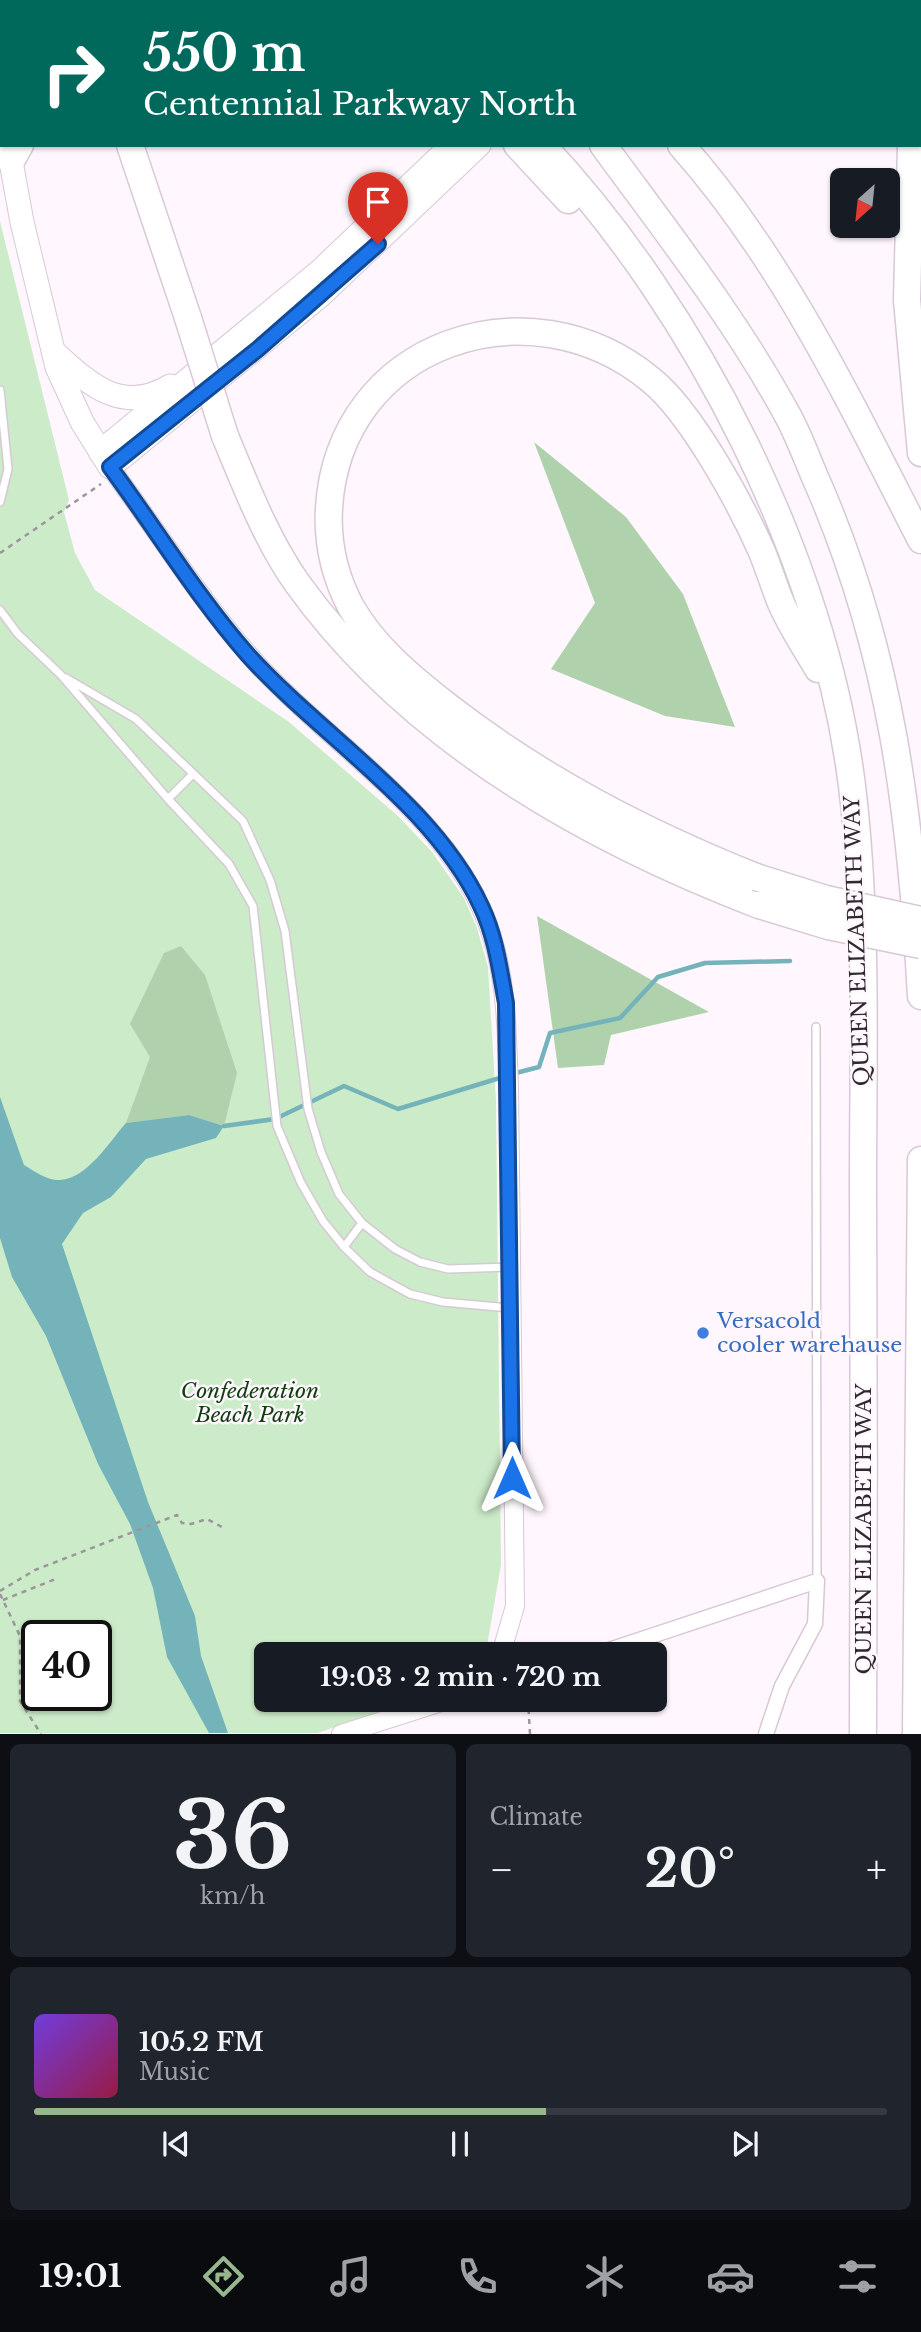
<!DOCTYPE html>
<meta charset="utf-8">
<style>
:root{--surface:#171b24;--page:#20242c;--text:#f1f3f6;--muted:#9ea1a6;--line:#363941;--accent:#96b78d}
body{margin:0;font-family:"Libre Baskerville",serif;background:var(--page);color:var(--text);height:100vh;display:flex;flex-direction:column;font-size:26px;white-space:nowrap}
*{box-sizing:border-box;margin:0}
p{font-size:23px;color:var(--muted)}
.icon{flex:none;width:38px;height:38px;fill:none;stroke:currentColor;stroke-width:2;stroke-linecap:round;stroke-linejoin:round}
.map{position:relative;height:1734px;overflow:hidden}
.panel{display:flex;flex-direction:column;gap:10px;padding:10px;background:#0d0f14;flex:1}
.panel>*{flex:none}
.hud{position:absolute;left:0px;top:0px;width:922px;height:147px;box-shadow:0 2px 5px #0004;background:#00695c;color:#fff;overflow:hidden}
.needle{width:46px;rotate:207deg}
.buttons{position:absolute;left:830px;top:168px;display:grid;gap:14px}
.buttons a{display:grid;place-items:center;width:70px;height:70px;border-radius:10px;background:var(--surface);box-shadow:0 2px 5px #0004;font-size:35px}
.speed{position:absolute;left:21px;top:1620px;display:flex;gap:14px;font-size:35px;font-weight:700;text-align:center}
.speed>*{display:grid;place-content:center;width:91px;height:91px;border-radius:50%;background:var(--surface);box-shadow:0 2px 5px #0004;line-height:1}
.speed .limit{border:4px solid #111;border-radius:10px;background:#fff;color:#111}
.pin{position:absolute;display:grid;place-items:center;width:60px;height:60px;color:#fff;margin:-72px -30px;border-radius:50% 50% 50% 0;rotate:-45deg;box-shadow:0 0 7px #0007}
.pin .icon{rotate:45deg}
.me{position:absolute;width:77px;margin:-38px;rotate:0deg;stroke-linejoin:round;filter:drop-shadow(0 0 5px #0008)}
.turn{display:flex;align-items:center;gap:24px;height:147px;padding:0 28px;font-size:32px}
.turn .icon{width:91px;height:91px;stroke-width:2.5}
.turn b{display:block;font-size:49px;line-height:60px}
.big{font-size:52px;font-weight:700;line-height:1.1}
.panel .card{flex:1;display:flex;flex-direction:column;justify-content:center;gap:10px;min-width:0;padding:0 24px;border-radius:10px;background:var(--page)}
.panel .dial{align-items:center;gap:0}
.dial b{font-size:91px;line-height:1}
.song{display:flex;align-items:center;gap:21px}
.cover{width:84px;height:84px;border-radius:10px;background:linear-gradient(135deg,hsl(260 70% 55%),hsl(340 70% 35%))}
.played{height:7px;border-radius:4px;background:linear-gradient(90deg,var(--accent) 60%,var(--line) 60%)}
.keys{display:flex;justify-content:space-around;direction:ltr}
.heat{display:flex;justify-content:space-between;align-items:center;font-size:38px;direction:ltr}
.panel .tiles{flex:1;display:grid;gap:10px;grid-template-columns:1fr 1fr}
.card:last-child{grid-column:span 2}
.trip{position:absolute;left:254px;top:1642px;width:413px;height:70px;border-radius:10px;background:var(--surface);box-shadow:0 2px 5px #0004;font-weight:700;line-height:70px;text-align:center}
.tabs{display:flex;height:112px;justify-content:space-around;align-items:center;background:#090b0e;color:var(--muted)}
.tabs .icon{width:49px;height:49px}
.tabs .selected{color:var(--accent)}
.tabs b{font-size:32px;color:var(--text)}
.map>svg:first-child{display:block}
.green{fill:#ccebc9;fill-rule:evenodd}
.forest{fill:#afd2ac}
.water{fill:#75b3bb}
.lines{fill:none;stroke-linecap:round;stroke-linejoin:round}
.stream{stroke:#75b3bb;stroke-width:4.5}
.service-casing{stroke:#d7c8d6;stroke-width:10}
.minor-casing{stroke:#d7c8d6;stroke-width:17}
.tertiary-casing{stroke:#d7c8d6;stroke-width:20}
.primary-casing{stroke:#d7c8d6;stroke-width:25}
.motorway-casing{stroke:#d7c8d6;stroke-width:29}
.path{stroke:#9c959b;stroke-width:2.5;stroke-dasharray:5 5;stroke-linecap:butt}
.service{stroke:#fff;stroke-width:7}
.minor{stroke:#fff;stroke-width:14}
.tertiary{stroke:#fff;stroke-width:18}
.primary{stroke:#fff;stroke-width:23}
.motorway{stroke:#fff;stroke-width:26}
.motorway-bridge-casing{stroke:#d7c8d6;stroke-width:29;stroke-linecap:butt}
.motorway-bridge{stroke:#fff;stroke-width:26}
.route-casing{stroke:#114b97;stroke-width:18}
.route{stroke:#1a73e8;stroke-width:12}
.shop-dot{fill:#3f7fe0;stroke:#fff6fe;stroke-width:2.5}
.labels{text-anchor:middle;stroke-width:5;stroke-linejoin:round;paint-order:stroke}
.street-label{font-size:21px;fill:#2e292e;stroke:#fff6fe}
.shop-label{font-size:21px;fill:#366cbe;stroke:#fff6fe;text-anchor:start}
.park-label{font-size:21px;font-style:italic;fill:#0d3e0b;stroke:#fff6fe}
</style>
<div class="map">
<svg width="921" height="1734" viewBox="0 0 921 1734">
<rect width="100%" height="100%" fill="#fff6fe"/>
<path class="green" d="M0 221 69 500 64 512 75 553 95 590 289 722 398 816 432 852 464 898 477 928 488 967 496 1101 501 1565 486 1652 266 1654V1699H415L318 1733H0ZM37 1636H96V1696H37Z"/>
<path class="forest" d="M534 442 626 517 683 594 735 727 665 716 551 669 595 603Z
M537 916 709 1012 611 1035 604 1065 558 1068Z
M181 946 205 975 237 1073 224 1126 189 1115 126 1123 150 1057 130 1024 164 953Z"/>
<path class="water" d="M0 1097 24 1165C34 1171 48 1181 60 1180 88 1178 109 1142 126 1123L189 1115 224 1126 216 1138 146 1159 111 1197 83 1213 62 1244 148 1502 195 1616 201 1656 228 1733H209L167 1657 153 1588 130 1524 98 1464 46 1336 12 1277 0 1238Z"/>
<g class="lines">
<path class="stream" d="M512 1074 539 1067 550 1033 620 1018 658 977 705 963 790 961
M224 1126 275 1119 344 1086 398 1109 503 1077"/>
<defs>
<path id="service" d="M0 390 8 469 0 502
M0 610 18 634 61 675 168 799 229 864 253 906 277 1126 301 1183 323 1221 344 1247 370 1272 410 1294 443 1302 510 1308
M66 678 136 719 243 821 270 880 285 931 308 1109 321 1152 339 1194 362 1223 395 1249 420 1262 448 1269 510 1267
M168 799 193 774
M816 1027 817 1581
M344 1247 362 1223"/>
<path id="minor" d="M597 1654 817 1581 815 1624 782 1686 766 1734"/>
<path id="tertiary" d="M110 467C159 533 203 605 259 666 341 755 466 826 496 951 507 995 507 1042 509 1087L515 1606 501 1654
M341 1734 451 1699"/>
<path id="primary" d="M591 2 593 0
M623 2 624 0
M0 101 2 110
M8 145 22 222 57 367 82 422 110 467 321 295 479 145
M54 352C90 385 122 415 170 386
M100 452 319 272 452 145"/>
<path id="motorway" d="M2 0 4 2
M82 0 83 2
M406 0 408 2
M466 0 468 2
M550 0 554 2
M876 0V2
M910 0V2
M106 2 109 0
M0 61 2 60
M130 145 188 318
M517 145 568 200
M542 145C697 310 824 560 852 786 868 918 863 1054 863 1188 864 1370 864 1552 863 1734
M603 145C668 234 736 320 788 416 800 438 808 462 818 484 891 652 911 815 921 996
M681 145C784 261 851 404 921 540
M911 145 907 300 921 453
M11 161 20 145
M225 436C246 486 266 539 297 583 409 739 584 838 759 905
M756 877C644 832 541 779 446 705 410 677 373 646 351 607 335 577 327 542 329 508 339 343 529 279 651 380 691 412 741 504 762 552 769 569 774 586 781 603 791 626 805 647 818 669
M916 1734 921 1160"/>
</defs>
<use href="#service" class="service-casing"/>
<use href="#minor" class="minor-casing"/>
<use href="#tertiary" class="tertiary-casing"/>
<use href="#primary" class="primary-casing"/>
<use href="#motorway" class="motorway-casing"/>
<path class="path" d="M0 553 101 484
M0 1591 35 1570 177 1515 182 1523 191 1524 207 1519 222 1527
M0 1594 20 1636V1701L41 1734
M3 1600 58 1578
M528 1699 530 1734
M462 1710 496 1699"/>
<use href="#service" class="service"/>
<use href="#minor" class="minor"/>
<use href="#tertiary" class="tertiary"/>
<use href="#primary" class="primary"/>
<use href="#motorway" class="motorway"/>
<defs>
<path id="motorway-bridge" d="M188 318 225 436
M756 877 826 899 921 920
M759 905 828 926 921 945"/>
</defs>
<use href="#motorway-bridge" class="motorway-bridge-casing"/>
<use href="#motorway-bridge" class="motorway-bridge"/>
</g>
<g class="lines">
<defs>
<path id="route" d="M378 244 258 349 110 467C156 529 197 597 248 655 322 737 434 805 481 906 496 937 500 971 506 1003L512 1478"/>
</defs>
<use href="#route" class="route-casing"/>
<use href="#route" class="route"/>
</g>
<circle class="shop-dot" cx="703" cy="1333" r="7"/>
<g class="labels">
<g class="street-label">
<text transform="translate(857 941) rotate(-92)" y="7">QUEEN ELIZABETH WAY</text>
<text transform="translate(864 1529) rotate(-90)" y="7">QUEEN ELIZABETH WAY</text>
</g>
<g class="shop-label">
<text x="717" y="1328">Versacold<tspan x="717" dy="24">cooler warehause</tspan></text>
</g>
<g class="park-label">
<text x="250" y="1398">Confederation<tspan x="250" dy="24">Beach Park</tspan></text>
</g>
</g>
</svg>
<div class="buttons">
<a><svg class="needle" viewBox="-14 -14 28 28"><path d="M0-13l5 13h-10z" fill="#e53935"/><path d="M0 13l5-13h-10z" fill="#9ea1a6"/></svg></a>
</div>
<div class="speed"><div class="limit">40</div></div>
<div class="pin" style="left:378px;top:244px;background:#d93025"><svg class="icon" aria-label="arrive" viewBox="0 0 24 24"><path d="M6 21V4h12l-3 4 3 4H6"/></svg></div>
<svg class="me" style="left:512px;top:1478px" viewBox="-20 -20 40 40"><path d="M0-17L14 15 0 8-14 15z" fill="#1a73e8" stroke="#fff" stroke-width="4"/></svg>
<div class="trip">19:03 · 2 min · 720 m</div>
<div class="hud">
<div class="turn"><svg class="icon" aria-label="right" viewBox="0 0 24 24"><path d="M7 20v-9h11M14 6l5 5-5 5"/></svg><div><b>550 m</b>Centennial Parkway North</div></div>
</div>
</div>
<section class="panel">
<div class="tiles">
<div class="card dial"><b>36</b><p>km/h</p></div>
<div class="card"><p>Climate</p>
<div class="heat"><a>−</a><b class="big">20°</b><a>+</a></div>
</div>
<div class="card">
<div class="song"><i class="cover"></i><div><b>105.2 FM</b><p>Music</p></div></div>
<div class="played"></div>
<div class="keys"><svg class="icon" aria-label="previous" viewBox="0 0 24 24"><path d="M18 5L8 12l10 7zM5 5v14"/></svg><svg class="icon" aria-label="pause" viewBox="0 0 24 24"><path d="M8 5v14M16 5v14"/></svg><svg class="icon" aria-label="next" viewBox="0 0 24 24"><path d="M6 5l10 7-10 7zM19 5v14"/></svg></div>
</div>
</div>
</section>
<nav class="tabs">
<b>19:01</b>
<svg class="icon selected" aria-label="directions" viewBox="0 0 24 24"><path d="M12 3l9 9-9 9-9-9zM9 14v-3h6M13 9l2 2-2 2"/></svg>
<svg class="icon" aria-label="music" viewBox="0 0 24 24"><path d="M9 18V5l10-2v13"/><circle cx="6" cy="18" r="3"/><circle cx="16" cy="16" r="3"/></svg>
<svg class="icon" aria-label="phone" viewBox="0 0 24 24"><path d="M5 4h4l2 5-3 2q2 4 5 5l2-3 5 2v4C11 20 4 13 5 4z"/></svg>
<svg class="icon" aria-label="climate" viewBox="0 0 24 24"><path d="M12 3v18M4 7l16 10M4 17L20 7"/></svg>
<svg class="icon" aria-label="car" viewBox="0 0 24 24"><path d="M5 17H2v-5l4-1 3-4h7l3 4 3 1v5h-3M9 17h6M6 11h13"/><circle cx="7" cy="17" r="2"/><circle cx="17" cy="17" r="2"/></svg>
<svg class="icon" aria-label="filters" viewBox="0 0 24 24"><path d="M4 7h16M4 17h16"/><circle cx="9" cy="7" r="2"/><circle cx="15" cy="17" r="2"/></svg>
</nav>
